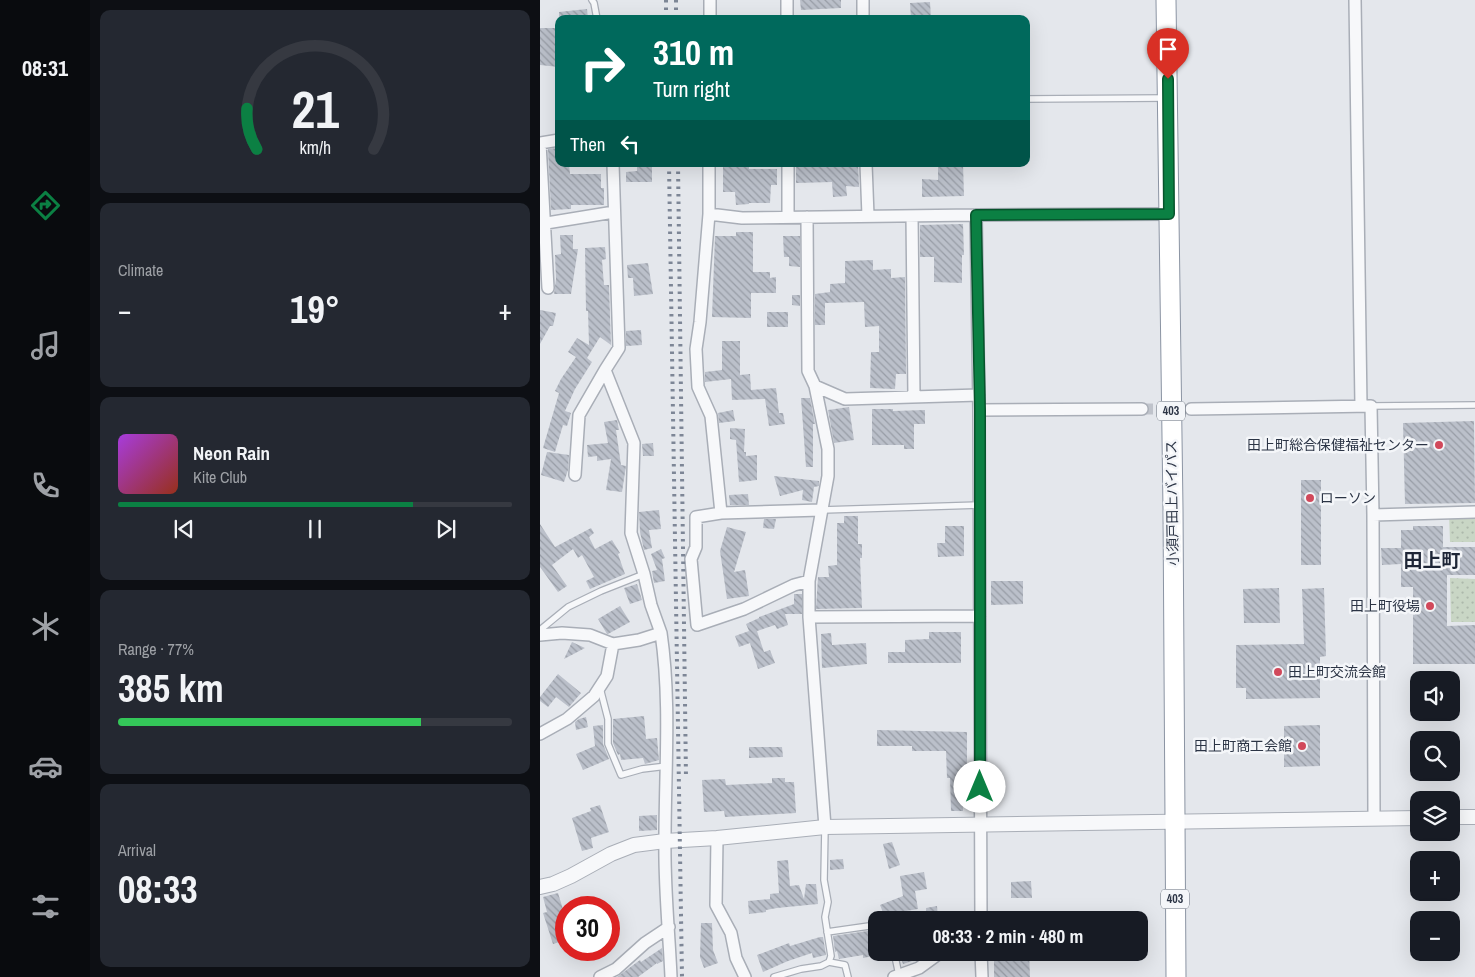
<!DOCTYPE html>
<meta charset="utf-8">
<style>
:root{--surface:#171b24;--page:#242831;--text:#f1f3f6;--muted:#9ea1a6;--line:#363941;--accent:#0b8043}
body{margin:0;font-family:"Archivo Narrow","Noto Sans JP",sans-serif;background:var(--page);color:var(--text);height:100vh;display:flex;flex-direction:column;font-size:19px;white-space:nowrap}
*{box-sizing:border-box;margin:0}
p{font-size:16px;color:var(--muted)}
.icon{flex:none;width:28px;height:28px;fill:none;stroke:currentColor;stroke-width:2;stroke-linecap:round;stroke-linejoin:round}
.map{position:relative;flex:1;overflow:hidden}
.details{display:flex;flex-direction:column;gap:10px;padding:10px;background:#0d0f14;width:450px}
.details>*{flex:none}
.top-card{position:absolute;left:15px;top:15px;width:475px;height:152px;border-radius:10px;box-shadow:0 5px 20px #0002;background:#00695c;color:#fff;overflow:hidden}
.buttons{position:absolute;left:870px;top:671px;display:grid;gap:10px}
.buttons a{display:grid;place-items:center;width:50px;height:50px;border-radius:10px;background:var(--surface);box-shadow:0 5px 20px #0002;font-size:25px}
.speed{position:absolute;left:15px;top:896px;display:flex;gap:10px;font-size:25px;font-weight:700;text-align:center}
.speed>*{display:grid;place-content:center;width:65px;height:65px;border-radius:50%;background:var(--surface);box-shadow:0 5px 20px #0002;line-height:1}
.speed .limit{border:8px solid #d22;background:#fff;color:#111}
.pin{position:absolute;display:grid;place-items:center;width:42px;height:42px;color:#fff;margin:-51px -21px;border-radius:50% 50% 50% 0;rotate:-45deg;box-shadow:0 0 5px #0007}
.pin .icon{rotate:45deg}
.me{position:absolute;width:55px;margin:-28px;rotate:0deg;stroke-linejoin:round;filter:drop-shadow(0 0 4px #0008)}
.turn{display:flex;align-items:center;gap:18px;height:105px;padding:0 15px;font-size:22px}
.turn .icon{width:65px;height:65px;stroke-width:2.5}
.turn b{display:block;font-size:35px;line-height:42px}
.then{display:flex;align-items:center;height:48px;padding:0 15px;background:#0003;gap:10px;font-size:19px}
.big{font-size:38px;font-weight:800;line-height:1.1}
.details .widget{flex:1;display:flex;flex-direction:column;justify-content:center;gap:8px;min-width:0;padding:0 18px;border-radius:10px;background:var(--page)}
.details .dial{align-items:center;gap:0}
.dial svg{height:130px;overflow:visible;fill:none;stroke:var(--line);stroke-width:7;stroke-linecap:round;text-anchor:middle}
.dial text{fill:var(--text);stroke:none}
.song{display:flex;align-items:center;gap:15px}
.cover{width:60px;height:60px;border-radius:8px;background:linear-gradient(135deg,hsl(280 70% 55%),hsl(10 70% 35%))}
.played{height:5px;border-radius:2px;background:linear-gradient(90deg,var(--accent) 75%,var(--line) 75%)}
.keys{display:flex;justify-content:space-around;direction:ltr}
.heat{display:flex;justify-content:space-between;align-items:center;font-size:28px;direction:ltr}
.charge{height:8px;border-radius:4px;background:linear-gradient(90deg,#34c759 77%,var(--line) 0)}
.trip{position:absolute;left:328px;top:911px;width:280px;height:50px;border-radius:10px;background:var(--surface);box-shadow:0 5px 20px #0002;font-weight:800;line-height:50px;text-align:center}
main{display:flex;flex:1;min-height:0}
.tab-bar{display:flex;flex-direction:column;width:90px;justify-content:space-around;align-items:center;background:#090b0e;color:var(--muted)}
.tab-bar .icon{width:35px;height:35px}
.tab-bar .selected{color:var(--accent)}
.tab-bar b{font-size:22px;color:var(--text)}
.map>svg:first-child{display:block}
.grass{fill:url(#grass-dots)}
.building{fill:url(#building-back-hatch)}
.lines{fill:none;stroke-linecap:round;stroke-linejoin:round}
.minor-tunnel{stroke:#bfc3cb;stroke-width:11;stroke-dasharray:11 5.5;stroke-linecap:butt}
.service-casing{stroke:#a9aeb7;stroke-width:8}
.minor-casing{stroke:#a9aeb7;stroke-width:14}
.tertiary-casing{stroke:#a9aeb7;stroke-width:16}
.trunk-casing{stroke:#8b94a3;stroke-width:21}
.service{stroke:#f7f8fa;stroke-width:5.5}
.minor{stroke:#f7f8fa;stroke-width:11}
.tertiary{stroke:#f7f8fa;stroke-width:14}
.trunk{stroke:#fff;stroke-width:19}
.rail{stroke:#7d8696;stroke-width:4;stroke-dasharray:2.5 5;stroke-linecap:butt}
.route-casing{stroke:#07532c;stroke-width:12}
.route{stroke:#0b8043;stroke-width:9}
.poi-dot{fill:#d1495b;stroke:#f4f6f9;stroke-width:2}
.labels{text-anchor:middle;stroke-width:5;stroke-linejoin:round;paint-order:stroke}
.shield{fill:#f4f6f9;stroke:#676e7b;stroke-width:1}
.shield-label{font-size:12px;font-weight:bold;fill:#2b3445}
.poi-label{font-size:14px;fill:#2b3445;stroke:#f4f6f9;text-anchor:end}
.street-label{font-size:14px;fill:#2b3445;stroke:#f4f6f9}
.district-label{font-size:19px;font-weight:bold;fill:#1d2536;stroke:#f4f6f9}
</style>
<main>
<nav class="tab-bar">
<b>08:31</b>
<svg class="icon selected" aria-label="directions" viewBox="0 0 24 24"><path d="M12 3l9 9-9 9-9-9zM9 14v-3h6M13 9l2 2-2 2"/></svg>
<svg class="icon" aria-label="music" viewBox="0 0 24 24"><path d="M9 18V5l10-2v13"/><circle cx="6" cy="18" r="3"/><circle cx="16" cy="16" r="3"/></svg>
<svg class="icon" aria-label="phone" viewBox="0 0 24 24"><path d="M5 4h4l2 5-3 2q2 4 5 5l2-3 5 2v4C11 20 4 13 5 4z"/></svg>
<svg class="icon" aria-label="climate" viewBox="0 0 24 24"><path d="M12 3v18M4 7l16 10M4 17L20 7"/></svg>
<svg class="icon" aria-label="car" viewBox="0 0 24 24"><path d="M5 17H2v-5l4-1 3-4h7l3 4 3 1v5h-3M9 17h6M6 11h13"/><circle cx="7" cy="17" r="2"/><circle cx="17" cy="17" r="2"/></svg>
<svg class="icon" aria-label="filters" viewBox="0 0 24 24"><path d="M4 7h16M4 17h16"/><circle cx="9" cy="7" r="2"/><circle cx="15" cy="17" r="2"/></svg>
</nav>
<section class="details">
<div class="widget dial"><svg viewBox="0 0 100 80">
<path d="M14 69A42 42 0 1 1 86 69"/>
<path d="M14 69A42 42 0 0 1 8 44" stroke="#0b8043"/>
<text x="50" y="56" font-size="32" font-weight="700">21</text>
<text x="50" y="72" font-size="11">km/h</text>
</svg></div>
<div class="widget"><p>Climate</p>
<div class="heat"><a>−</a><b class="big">19°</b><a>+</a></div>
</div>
<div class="widget">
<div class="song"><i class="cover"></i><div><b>Neon Rain</b><p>Kite Club</p></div></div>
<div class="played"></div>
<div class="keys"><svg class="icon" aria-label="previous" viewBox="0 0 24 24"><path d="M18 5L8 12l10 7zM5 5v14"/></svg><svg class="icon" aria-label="pause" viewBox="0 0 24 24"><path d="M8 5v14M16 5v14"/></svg><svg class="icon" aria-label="next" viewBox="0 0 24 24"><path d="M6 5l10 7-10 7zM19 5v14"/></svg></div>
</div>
<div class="widget"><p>Range · 77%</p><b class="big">385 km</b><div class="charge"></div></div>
<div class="widget"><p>Arrival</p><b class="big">08:33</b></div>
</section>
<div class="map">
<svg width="935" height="977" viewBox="0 0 935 977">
<defs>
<pattern id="grass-dots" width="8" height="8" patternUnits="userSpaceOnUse" patternTransform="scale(1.25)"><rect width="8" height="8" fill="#c9d6c5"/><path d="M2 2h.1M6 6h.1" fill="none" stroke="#adb8ab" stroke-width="1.8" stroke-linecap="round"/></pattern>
<pattern id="building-back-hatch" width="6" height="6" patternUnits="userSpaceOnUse" patternTransform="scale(1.25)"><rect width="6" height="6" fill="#bbc0ca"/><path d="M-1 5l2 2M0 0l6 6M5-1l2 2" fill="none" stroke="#989da6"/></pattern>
</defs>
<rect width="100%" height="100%" fill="#e4e7ec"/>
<path class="grass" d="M935 512V542H910L909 513Z
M910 578 935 579V622H911Z"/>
<path class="building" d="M260 0H301V8L261 10Z
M390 2 391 19H371L370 3Z
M47 9 48 19H19V12Z
M0 28H19V67L0 65Z
M19 148V164H29L30 174H61V188H64V205H31V209L11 210 8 149Z
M97 164H112V182H86V172L97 171Z
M290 164H318L319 187 306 186 307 196 293 197 292 182 256 183V166H290Z
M398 164H423L424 196 382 197V179L398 180Z
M183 165H209V169H237V185H231L230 203H209V204L196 205 195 192H183Z
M423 224 424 255H422V283L394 282V257H380V225Z
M196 232H213V272H230V278L236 277V293H211V318L172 317 175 236H196Z
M20 235H33V249H38L31 294H14L16 279 15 255 21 254Z
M243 236H260V267L249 266V257H244Z
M65 247 66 259 62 260 64 285H69L71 345 60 337 47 358 52 362 35 389 25 411 31 413 27 426 23 425 15 452 3 448 19 393 15 391 21 379 36 357 28 352 37 338 49 345 48 311H46L45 248Z
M333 260V270L351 269V278L365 277 366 374H356L355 389 330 388 331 352H339V326L325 327 324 302 285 303V325H275V294L290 292V284L305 283V261Z
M108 263 113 294 94 296 93 278H88L87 265Z
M252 295H260V306L252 305Z
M0 310 16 313 13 326H10L0 344Z
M227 312H248V327H227Z
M101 330 102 345 86 346V331Z
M182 341H200V375L210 374 211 390 236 388 239 413H243L245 424 229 426 225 399 192 400 191 379 165 382V372L182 370Z
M261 398H270L275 424H273V467H266Z
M309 407 314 440 294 443 288 410Z
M332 409H353V411L385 410V424H374V449H364V445H332Z
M193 410 195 421 179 423 178 413Z
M77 420 79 430H76L81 465 86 466 82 492 66 490 71 459 57 461V456L48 457 47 445 68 443 64 422Z
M934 421 935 503 865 504 863 423Z
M190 428 205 429 204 452H206V456L217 455V480L199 482 196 440 190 439Z
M113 443 114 456H103L102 444Z
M7 452 29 455 28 470 24 482 1 475Z
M234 476 279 481V486L274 487 272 502 262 500 263 490 240 496Z
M761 480H781V565H761Z
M208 494 209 505H190L189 495Z
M119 510 121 529 109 530 112 548 104 550 100 532 99 512Z
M304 516H318V544H322V558H320L322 608 276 609 278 577H289L288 566 297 565V523H304Z
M224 519H236L234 529 223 528Z
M0 524 15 547 51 528 54 533 49 537 55 549 72 540 80 553 78 554 85 574 50 589 46 581 54 577 42 555 38 558 33 549 12 565 27 586 18 592 0 567Z
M405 526H424V556L398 557 397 543H405Z
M873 526H903V547H935V575H907V626L935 625V664H873V587H861V564L842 565 841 548H861V530H873Z
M187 527 206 532 194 572 205 570 209 596 187 599 180 551Z
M121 549 125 558 122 559 125 581 114 583 112 571 117 570 111 554Z
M451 581H483V604L451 605Z
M97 584 102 600 90 604 84 588Z
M739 588 740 623H704L703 589Z
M784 588 786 656 780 657V698L706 699V688H696V645L764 644 762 589Z
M254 594H262V614H245L248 625 237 629 235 625 217 631 224 652 230 650 235 663 218 669 210 643 199 647 195 636 209 631 206 624 219 618V617L254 604Z
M80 606 90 622 68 634H67L58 619Z
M389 632H421V663H348V652H365V640L389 639Z
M291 633 292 645 326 643 327 664 282 668 281 634Z
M32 642 45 648 24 659Z
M18 674 41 693 29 707 16 697 8 707 0 701V697Z
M104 716 106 739 117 738 119 760 105 764 103 758 81 760 80 754 78 755 73 743V719Z
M46 717 48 727 36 730 35 722 39 719Z
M63 725V744L69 759 43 770 36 754 55 746 53 726Z
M780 725V766L744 767V726Z
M337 730 427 732V778H422L423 811H411L410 778H407L406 751H372V746H337Z
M209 747H242L243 757 209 758Z
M232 778H245V782H254L256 813 185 817 184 811 164 812 162 780 185 779 186 785 232 783Z
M60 805 69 832 51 838 53 848 42 851 32 818 51 811 50 808Z
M117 815V830L99 831V816Z
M352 842 360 865 349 869 343 844Z
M303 859 304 869 290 870V860Z
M248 860 250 886 259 885 264 899 266 884H276L278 904 237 908 226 910V912L209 914 208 901 230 899V894L239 893 237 861Z
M384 872 387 889 375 891 378 909 354 913 355 917 346 920 340 905 363 896 360 876Z
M491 881 492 898H471V882Z
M18 893 26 919V940L13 944 3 913 7 912 3 897Z
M397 906 398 918 387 919 386 908Z
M161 923H172L173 950 178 963 164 968 160 957Z
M328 931 333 956 323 958V955L299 959 297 951 295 952 293 936Z
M280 937H283L286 955 273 958 272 953 248 961 223 972 217 955 249 943 250 946Z
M122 948 123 961 117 964V963L98 977H77L100 960 101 962Z
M359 952H388L378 959 363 964Z
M479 952H489L490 977H454V953Z"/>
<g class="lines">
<path class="minor-tunnel" d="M602 409H651"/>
<defs>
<path id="service" d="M52 0 54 3 57 19
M486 99 626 98
M831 406 935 405
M282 510 440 505
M0 630 28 607 61 591 104 574
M60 688 68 719V744L81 775 102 769 127 766
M287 932 336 925
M354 952 359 975
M289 962 305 965 308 977
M234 977 261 969 281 966 289 962 291 956 285 917 288 902 284 880 285 827"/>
<path id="minor" d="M247 0V19
M323 0V19
M815 0 821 406
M170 19V0
M0 143 8 288
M0 143 19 140
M73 164 79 348 65 370 94 443 91 533 104 574 111 605 121 633
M169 164V214L160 322 156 349 158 387 171 416 181 513 281 510
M248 164V217
M326 164 328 216
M169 214 202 218 436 215 629 214
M436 215 439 410 441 920
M372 216 374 397
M267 217 268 371 275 386 288 449V476L269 581V617L285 827
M0 224 74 212
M275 386 305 399 439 395
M651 409 831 406 833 515 935 512
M439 410 602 409
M35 475 39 415 65 370
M181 513 156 517V547L151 559 157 625 204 609 254 585 269 581
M833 515 834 818
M269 617 440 616
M0 635 22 633 50 635 73 644 99 640 121 633C131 701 125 771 125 839 124 885 129 931 131 977
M0 734 27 719 54 696 67 676 73 644
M177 838 176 905 191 933 196 958 205 977
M441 952 442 977
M60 977 76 969 105 943 129 927
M354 977 379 968 401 952"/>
<path id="tertiary" d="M911 817H935
M0 887 13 884 31 876 71 854 94 845 125 841 177 838 285 827 879 818"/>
<path id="trunk" d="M626 0 633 509 636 977"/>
</defs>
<use href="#service" class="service-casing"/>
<use href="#minor" class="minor-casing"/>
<use href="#tertiary" class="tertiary-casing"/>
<use href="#trunk" class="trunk-casing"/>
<use href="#service" class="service"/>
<use href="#minor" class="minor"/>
<use href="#tertiary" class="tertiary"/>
<use href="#trunk" class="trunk"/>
<path class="rail" d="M126 0V19
M136 0V19
M129 164 142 977
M138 164 146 779"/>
</g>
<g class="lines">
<defs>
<path id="route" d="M440 787V410L436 215 629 214 628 79"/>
</defs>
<use href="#route" class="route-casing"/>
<use href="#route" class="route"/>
</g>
<g class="poi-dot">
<circle cx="899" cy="445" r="5"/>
<circle cx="770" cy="498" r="5"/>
<circle cx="890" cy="606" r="5"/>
<circle cx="738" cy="672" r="5"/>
<circle cx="762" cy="746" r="5"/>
</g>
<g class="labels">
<g class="shield">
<rect x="617" y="401.5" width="28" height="19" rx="4"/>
<rect x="621" y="889.5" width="28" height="19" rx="4"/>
</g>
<g class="shield-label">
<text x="631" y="415">403</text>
<text x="635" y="903">403</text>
</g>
<g class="poi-label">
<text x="889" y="450">田上町総合保健福祉センター</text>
<text x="780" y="503" text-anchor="start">ローソン</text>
<text x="880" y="611">田上町役場</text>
<text x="748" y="677" text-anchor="start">田上町交流会館</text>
<text x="752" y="751">田上町商工会館</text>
</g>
<g class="street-label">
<text transform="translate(632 503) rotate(-91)" y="5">小須戸田上バイパス</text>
</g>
<g class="district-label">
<text x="892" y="567">田上町</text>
</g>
</g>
</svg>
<div class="buttons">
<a><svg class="icon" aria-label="sound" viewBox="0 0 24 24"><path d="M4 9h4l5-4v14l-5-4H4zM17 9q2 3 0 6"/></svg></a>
<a><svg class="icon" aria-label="search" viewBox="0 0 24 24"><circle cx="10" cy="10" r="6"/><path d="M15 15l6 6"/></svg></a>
<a><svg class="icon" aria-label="layers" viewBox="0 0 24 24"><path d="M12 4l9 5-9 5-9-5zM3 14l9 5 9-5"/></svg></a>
<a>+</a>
<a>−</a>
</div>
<div class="speed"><div class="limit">30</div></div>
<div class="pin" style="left:628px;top:79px;background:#d93025"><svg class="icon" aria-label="arrive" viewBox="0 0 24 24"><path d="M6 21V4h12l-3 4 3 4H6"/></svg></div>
<svg class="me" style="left:440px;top:787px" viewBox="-20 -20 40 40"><circle r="19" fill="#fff"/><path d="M0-13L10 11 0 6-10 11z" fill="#0b8043"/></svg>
<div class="trip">08:33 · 2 min · 480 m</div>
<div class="top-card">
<div class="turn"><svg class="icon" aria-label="right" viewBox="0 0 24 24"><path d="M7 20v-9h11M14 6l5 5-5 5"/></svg><div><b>310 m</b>Turn right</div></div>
<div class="then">Then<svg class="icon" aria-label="left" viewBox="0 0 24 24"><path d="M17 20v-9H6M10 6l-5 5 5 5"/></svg></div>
</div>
</div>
</main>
